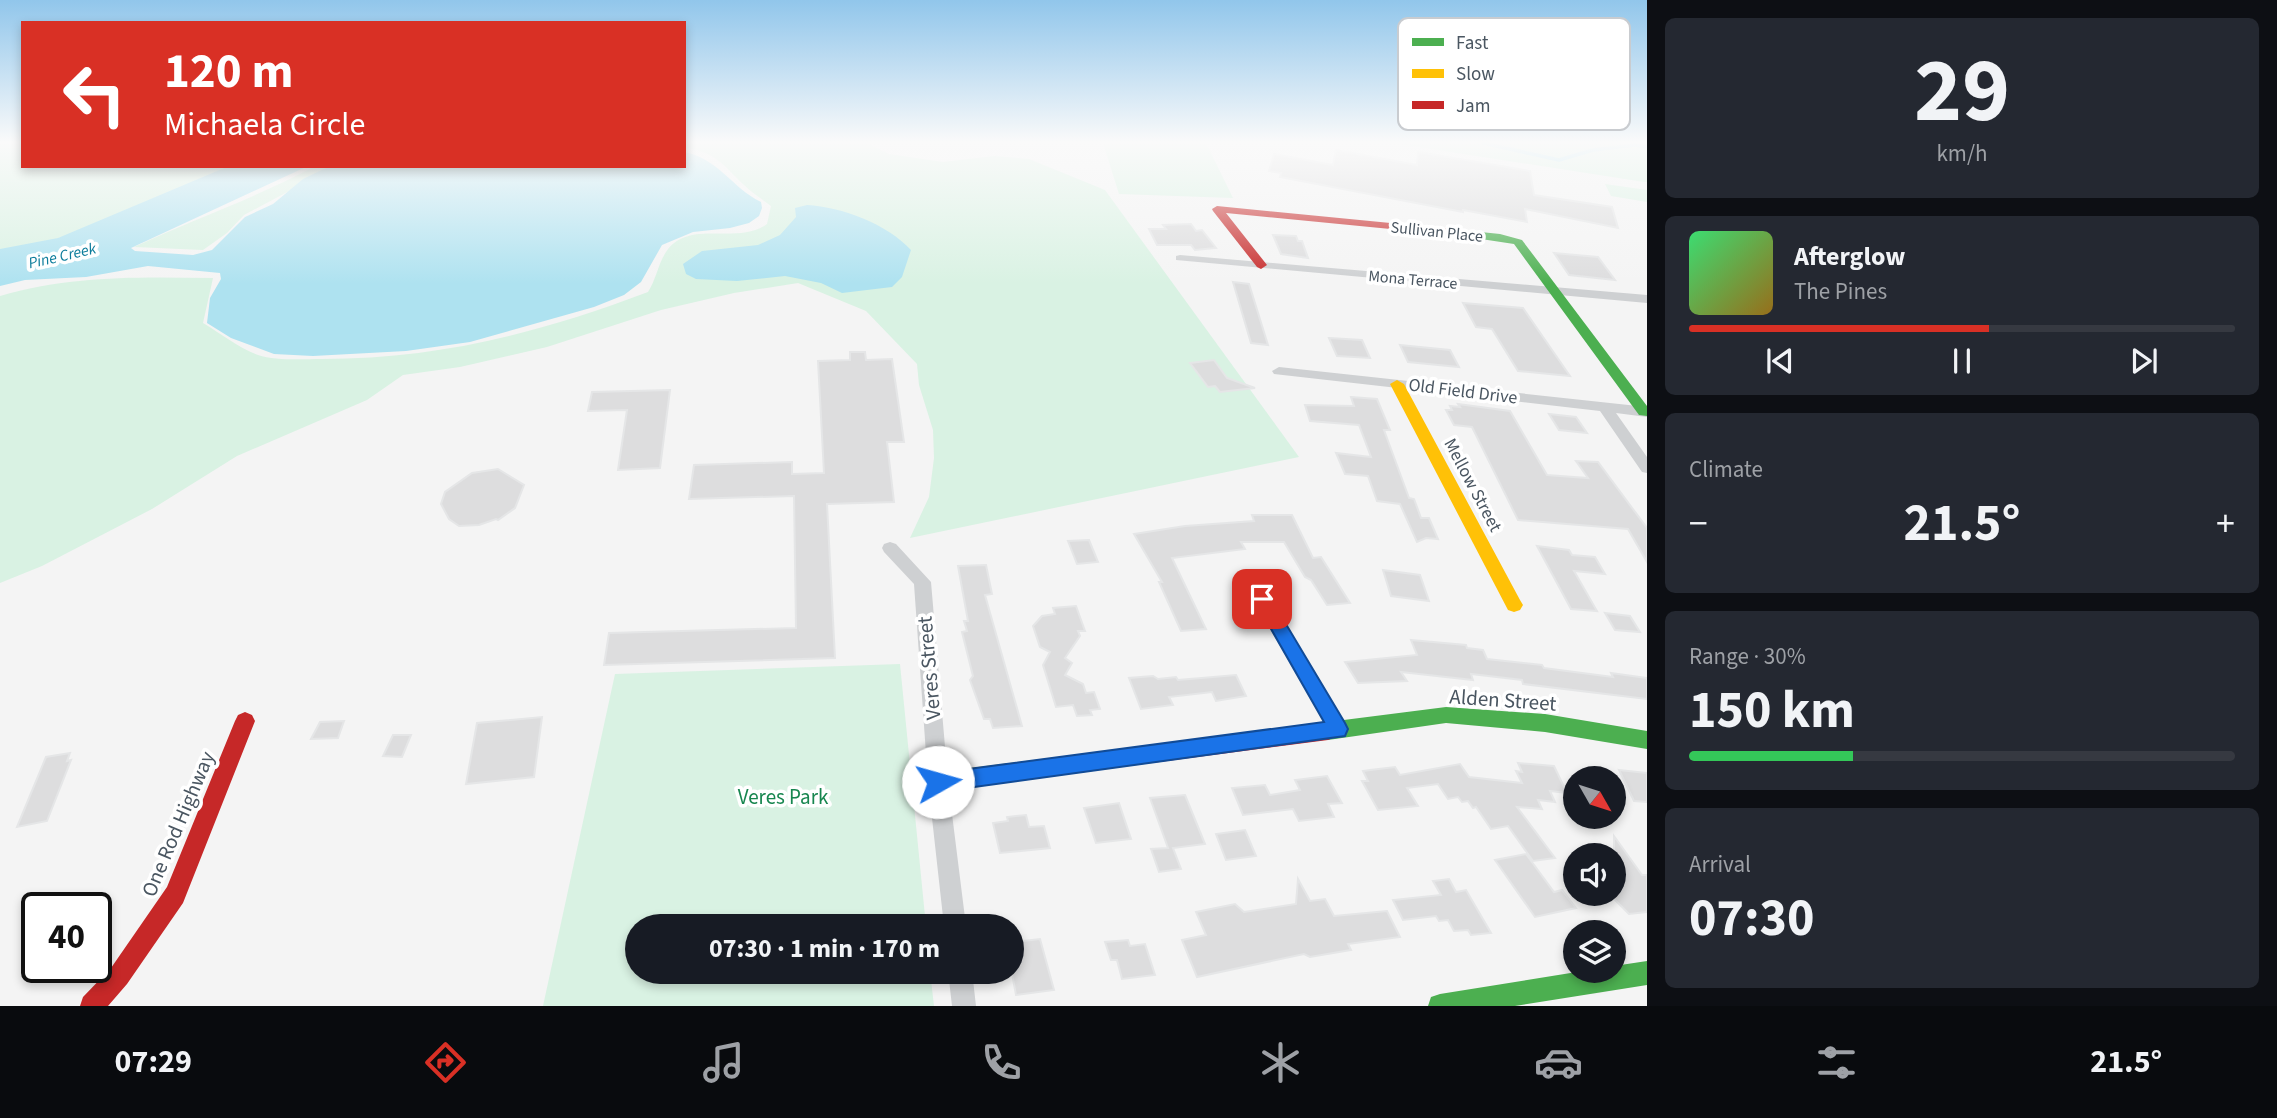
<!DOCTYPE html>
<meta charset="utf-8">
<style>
:root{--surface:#171b24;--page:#242831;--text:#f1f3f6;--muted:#9ea1a6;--line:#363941;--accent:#d93025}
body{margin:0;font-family:"Source Sans 3",sans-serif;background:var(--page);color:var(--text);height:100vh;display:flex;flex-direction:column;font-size:26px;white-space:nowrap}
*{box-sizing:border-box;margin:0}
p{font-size:23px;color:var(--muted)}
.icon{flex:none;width:38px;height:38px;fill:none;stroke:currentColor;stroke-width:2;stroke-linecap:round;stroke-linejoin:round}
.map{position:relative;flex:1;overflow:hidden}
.sheet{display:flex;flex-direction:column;gap:18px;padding:18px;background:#0d0f14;width:630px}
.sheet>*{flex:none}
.guide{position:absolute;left:21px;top:21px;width:665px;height:147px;border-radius:0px;box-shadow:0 4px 10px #0003;background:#d93025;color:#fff;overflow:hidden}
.needle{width:46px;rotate:129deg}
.buttons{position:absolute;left:1563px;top:766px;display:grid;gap:14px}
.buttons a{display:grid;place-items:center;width:63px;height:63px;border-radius:50%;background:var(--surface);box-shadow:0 4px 10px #0003;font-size:35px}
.speed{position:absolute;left:21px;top:892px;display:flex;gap:14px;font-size:35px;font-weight:700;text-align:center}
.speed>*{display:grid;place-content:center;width:91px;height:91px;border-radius:50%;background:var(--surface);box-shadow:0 4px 10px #0003;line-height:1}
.speed .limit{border:4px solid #111;border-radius:10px;background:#fff;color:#111}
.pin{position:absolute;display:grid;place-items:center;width:60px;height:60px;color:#fff;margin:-30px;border-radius:14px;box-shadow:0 4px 10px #0006}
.me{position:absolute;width:77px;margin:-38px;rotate:83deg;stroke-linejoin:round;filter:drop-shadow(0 0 5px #0008)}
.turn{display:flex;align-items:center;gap:24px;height:147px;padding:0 28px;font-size:32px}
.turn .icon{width:91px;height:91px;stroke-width:2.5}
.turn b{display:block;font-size:49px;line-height:60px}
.big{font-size:52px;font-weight:700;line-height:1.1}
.sheet .tile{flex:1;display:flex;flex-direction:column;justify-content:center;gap:10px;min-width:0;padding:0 24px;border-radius:10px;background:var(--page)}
.sheet .dial{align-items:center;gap:0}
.dial b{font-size:91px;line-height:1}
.song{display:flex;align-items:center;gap:21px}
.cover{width:84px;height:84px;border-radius:10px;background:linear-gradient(135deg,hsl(140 70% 55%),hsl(40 70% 35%))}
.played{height:7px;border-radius:4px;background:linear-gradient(90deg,var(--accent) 55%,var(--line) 55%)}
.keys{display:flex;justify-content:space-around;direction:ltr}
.heat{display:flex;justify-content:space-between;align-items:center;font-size:38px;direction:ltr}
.charge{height:10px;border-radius:5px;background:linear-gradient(90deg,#34c759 30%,var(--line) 0)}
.trip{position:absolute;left:625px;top:914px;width:399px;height:70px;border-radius:35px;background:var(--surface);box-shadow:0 4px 10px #0003;font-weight:700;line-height:70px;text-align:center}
.tabs{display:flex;height:112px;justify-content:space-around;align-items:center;background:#090b0e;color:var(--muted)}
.tabs .icon{width:49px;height:49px}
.tabs .current{color:var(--accent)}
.tabs b{font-size:32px;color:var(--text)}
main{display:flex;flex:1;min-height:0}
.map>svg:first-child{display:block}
.green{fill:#d9f2e3}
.water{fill:#aee2f0}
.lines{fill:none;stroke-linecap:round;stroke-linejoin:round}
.stream{stroke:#aee2f0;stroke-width:3.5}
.building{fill:#ddddde;stroke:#e5e6e7;stroke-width:2}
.street{fill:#ced0d2;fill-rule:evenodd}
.fast{fill:#4caf50;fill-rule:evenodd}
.slow{fill:#ffc107;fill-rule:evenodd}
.jam{fill:#c62828;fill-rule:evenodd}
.route{fill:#1a73e8;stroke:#114b97;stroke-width:2}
.labels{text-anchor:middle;stroke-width:7;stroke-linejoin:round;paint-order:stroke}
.far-street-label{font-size:16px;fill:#4a5661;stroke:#fff}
.far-water-label{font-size:16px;font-style:italic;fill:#0c7c9b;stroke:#fff}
.street-label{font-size:18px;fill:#4a5661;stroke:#fff}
.near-street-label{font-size:21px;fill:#4a5661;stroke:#fff}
.near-park-label{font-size:21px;fill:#17864f;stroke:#fff}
.key{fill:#fff;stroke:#c9ccd0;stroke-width:2}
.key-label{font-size:19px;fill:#4a5661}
</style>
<main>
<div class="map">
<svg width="1647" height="1006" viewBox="0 0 1647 1006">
<rect width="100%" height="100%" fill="#f4f4f4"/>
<path class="green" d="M0 143H23V166H242L180 193 0 260Z
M684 143H867L889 154 943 162 994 156 1029 159 1105 190 1299 457 910 538 929 497 934 458 933 430 919 385 917 364 866 311 798 283 734 293 661 310 547 347 460 367 403 375 367 400 237 456 152 509 42 566 0 583V296C71 275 140 277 213 278L203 323C220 333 239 348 258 355 276 361 303 359 322 359 439 359 539 333 648 292 656 280 658 264 666 252 688 218 738 246 767 224L771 206C762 199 752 193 744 185 722 164 717 153 684 147Z
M1103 143H1206L1233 198 1119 194Z
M1393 143H1647V182H1644Z
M315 166H336L244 215 227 233 203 250 134 247C194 219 256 198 315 166Z
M1605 184 1647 190V202L1611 196Z
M900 664 926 926H637V971H930L934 1006H543L615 674Z"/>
<path class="water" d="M684 152C718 158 732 188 761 202L762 208 759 216 749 223 730 228 693 232 662 245 641 282 624 295 594 307 470 342 406 351 313 356 274 354 231 338 207 323 210 298 221 279 220 273 148 266 86 277 25 280 0 286V249L58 238 229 166H308L131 248 135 251 193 255 212 250 245 217 273 204 303 179 330 166H684Z
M807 205C842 207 887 224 911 250L902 277 892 287 842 293 821 283 785 276 737 281 696 279 686 274 683 264 702 251 758 245 780 235 796 217 795 208Z"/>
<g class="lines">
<path class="stream" d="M1483 143 1559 160 1593 150 1635 145 1647 147"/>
</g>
<path class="building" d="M1336 150 1417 165 1418 152 1530 171 1534 195 1612 207 1618 228 1525 209 1527 222 1463 210V212L1280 177 1281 173 1269 171 1274 154 1333 165Z
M1191 224 1196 231 1202 230 1216 248 1195 250 1191 245H1157L1149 229H1166L1163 225Z
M1273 235 1296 236 1298 241H1302L1308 258 1281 254Z
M1554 253 1598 257 1615 280 1569 275Z
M1233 282 1249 284 1268 345 1251 343Z
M1463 303 1523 308 1570 376 1518 371 1492 329 1476 327Z
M1329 338 1362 340 1370 358 1337 356Z
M1400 345 1450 350 1459 367 1408 362Z
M850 352H865L866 360 892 359 904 442H887L894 502 827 504 835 658 604 665 609 633 796 628 794 496 689 499 694 465 792 462V474L824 473 818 361 850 360Z
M1214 360 1227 378 1255 388 1220 392 1215 386 1208 387 1190 363Z
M670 390 660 468 618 470 627 410 588 411 592 392Z
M1351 397 1377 399 1390 430H1384L1409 498 1414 499 1421 518H1429L1438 539 1426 538 1417 542 1400 504 1377 501 1368 476 1345 474 1336 453 1371 457 1359 425 1310 421 1305 405 1354 406Z
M1458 404 1510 411 1547 475 1588 478 1576 461 1598 462 1647 528V562L1628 529 1518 520 1472 427 1454 425 1446 410H1452L1450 406 1460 407Z
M1549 414 1576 417 1587 433 1559 430Z
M498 469 524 485 515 508 498 520 496 519 479 525 459 526 449 519 441 504 445 492 472 473Z
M1252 515H1292L1313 558 1321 557 1350 603 1327 605 1311 580 1305 577 1284 542H1241L1245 549 1172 558 1206 629 1181 631 1159 582H1162L1134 534 1185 526 1254 521Z
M1089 540 1098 562 1077 564 1068 541Z
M1537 546 1569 550 1572 555 1595 557 1605 574 1574 571 1597 611 1571 609Z
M986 565 992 594 985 595 1022 726 993 728 990 719H984L970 680 973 676 962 632 967 631 964 621H968L958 566Z
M1383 570 1420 575 1429 601 1391 596Z
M1076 606 1085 631H1078L1080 636 1065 658 1072 663 1065 675 1083 684 1086 693 1094 692 1100 709 1090 710 1092 715 1077 716 1073 705 1056 707 1043 665 1050 652 1040 647 1033 626 1042 616 1055 614 1053 608Z
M1605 613 1630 616 1640 632 1615 630Z
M1411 640 1466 645 1467 648 1483 650 1487 659 1542 665 1544 668 1613 677 1611 673 1647 678V699L1523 684 1522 680 1471 674 1473 680 1401 672 1407 681 1358 683 1345 662 1417 655Z
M1236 675 1246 696 1216 701 1212 692 1169 697 1173 705 1141 709 1129 678 1153 676 1158 679 1176 677 1178 680Z
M542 717 534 777 466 784 477 723Z
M344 721 338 738 311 739 320 722Z
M393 735H411L402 757 383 756Z
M70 753 67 761 71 760 47 821 17 827 46 757Z
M1518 763 1554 766 1567 793 1550 791 1555 802 1538 800 1542 809 1517 807 1555 858 1533 861 1508 826 1491 829 1476 807 1473 808 1468 801 1462 802 1458 797 1448 799 1438 784 1407 788 1418 806 1378 810 1362 781H1368L1363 771 1370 770 1395 767 1400 775 1460 764 1469 777 1522 783 1516 771 1522 772Z
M1619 770 1647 773V802L1634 801Z
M1327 776 1342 803 1328 804 1334 817 1299 821 1293 809 1243 815 1232 788 1265 785 1270 795 1300 790 1295 780Z
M1185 795 1205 844 1173 848 1181 869 1159 872 1151 849 1168 848 1150 798Z
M1119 803 1131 839 1096 843 1084 808Z
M1026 815 1029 827 1044 826 1050 848 1000 853 993 823 1008 821 1007 817Z
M1245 830 1256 856 1226 860 1216 834Z
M1614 836 1642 875H1647V912L1629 914 1614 899Z
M1526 854 1554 892 1562 890 1576 908 1535 917 1495 860Z
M1298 879 1310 901 1325 899 1334 916 1387 911 1400 937 1348 944 1351 950 1310 957 1304 954 1197 977 1182 940 1206 935 1196 912 1235 904 1244 912 1296 904Z
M1449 879 1456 892 1466 890 1491 933 1471 935 1468 930 1454 931 1448 920 1439 921 1436 916 1403 920 1393 900 1441 895 1433 881Z
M1040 939 1054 990 1016 995 1012 974V954L1016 953 1013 942Z
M1128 940 1130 946 1145 944 1155 975 1122 979 1117 960H1111L1105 942Z"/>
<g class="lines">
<path class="street" d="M1180 255 1647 295V303L1176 260V256Z
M1279 367 1647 407V417L1616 413 1647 457V473L1642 472 1600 411 1274 374 1272 371Z
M890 542 896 544 931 582 948 782 966 926H944L928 782 914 584 884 552 882 548 884 544Z
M1262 592 1268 594 1345 723 1348 729 1345 735 1338 738 1331 735 1253 599 1256 594Z
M948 971H972L976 1006H952Z"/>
<path class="fast" d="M1452 229 1500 234 1522 240 1647 406V416L1639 415 1514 244 1448 234V230Z
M1446 707 1545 714 1647 731V749L1545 732 1446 723 1328 740 1321 737 1318 731 1321 725 1328 722Z
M1647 961V985L1515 1006H1428L1431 997 1440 994 1583 971H1614V966Z"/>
<path class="slow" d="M1397 380 1404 384 1520 600 1523 605 1520 610 1514 612 1508 610 1390 384Z
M1152 745 1159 748 1162 754 1159 760 1152 763 938 792 931 789 928 782 931 775 938 772Z"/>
<path class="jam" d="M1217 206 1452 229 1458 232 1452 235 1226 213 1267 265 1261 269 1257 267 1213 211 1212 209Z
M245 712 252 715 255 721 183 903 127 984 108 1006H80L83 997 111 968 167 887 235 721 238 715Z
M1328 722 1335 725 1338 731 1335 737 1328 740 1152 763 1145 760 1142 754 1145 748 1152 745Z"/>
</g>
<linearGradient id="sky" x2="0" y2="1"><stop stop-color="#91c6eb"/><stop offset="0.5" stop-color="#fafafa"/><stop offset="1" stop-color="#fafafa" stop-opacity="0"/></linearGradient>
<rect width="1647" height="284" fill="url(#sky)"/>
<path class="route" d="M1262 592 1268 594 1345 723 1348 729 1345 736 938 792 931 789 928 782 931 776 938 773 1324 722 1254 599 1256 594Z"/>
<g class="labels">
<g class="far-street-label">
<text transform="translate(1437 231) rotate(6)" y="6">Sullivan Place</text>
<text transform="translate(1413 279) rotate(5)" y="6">Mona Terrace</text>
</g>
<g class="far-water-label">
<text transform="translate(62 255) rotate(-13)" y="6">Pine Creek</text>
</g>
<g class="street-label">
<text transform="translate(1463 391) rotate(7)" y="6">Old Field Drive</text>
<text transform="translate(1473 485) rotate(62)" y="6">Mellow Street</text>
</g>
<g class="near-street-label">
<text transform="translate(929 668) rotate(-95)" y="7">Veres Street</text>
<text transform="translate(1503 700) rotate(4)" y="7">Alden Street</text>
<text transform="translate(178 824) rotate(-67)" y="7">One Rod Highway</text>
</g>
<g class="near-park-label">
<text x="783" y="804">Veres Park</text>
</g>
</g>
<rect x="1398" y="18" width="232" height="112" rx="10" class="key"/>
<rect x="1412" y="38" width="32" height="8" fill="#4caf50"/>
<rect x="1412" y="69" width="32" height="9" fill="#ffc107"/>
<rect x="1412" y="101" width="32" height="8" fill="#c62828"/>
<g class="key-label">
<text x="1456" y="49">Fast</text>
<text x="1456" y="80">Slow</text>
<text x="1456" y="112">Jam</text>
</g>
</svg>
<div class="buttons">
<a><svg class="needle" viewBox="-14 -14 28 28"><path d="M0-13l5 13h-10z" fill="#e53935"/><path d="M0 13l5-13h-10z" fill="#9ea1a6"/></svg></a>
<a><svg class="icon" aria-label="sound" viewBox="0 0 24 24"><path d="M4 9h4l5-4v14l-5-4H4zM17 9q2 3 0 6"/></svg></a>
<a><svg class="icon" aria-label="layers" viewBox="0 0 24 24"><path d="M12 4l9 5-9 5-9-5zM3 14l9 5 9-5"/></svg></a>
</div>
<div class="speed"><div class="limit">40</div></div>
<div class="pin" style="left:1262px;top:599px;background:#d93025"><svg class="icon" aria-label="arrive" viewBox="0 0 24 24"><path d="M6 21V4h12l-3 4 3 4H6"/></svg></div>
<svg class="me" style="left:938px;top:782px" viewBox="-20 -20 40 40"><circle r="19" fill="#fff"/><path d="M0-13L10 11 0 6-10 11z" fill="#1a73e8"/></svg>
<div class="trip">07:30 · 1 min · 170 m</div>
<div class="guide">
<div class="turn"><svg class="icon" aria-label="left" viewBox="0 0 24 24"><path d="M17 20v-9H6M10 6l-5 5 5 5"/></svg><div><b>120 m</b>Michaela Circle</div></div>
</div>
</div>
<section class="sheet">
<div class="tile dial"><b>29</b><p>km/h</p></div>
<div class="tile">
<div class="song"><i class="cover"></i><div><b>Afterglow</b><p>The Pines</p></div></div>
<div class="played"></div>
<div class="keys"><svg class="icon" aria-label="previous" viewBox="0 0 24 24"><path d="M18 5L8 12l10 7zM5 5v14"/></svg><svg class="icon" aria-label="pause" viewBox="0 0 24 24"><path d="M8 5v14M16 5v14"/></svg><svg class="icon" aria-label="next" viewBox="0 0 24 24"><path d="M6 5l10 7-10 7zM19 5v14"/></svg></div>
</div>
<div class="tile"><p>Climate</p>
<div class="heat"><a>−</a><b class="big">21.5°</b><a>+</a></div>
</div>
<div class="tile"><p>Range · 30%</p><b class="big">150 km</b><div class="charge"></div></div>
<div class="tile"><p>Arrival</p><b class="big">07:30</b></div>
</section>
</main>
<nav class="tabs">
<b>07:29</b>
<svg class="icon current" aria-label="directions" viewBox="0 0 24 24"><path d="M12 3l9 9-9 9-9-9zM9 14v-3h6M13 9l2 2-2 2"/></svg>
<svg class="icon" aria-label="music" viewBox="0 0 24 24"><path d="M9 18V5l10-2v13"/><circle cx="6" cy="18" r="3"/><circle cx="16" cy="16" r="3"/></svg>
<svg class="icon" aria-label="phone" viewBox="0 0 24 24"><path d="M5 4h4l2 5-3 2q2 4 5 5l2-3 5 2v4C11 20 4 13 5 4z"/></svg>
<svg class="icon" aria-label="climate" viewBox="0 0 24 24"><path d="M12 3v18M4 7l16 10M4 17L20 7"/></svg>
<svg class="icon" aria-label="car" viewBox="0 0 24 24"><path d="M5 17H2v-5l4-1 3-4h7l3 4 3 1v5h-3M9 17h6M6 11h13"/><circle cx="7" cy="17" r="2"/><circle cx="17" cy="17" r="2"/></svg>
<svg class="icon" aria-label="filters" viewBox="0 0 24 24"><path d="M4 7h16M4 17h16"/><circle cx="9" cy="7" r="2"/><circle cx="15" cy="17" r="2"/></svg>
<b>21.5°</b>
</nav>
